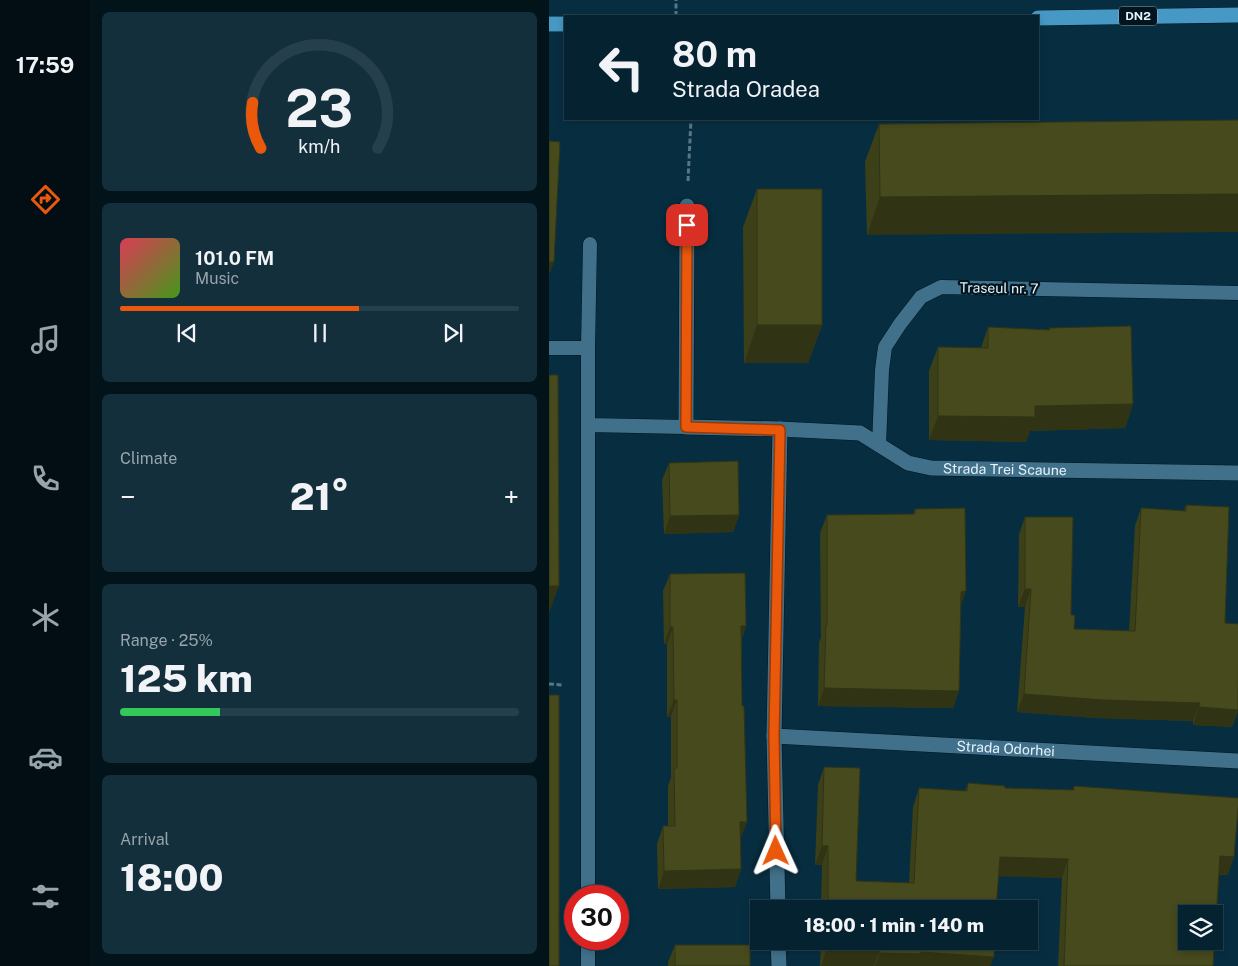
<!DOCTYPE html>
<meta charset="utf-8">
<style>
:root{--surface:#052230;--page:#132f3c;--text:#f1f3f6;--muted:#97a4ab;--line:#263f4c;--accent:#ea580c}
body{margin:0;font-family:"Public Sans",sans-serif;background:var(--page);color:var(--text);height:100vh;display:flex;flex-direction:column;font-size:19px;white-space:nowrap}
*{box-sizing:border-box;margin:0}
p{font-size:16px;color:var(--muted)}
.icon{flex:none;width:28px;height:28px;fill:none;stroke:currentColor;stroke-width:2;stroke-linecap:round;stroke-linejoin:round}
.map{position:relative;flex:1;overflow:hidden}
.drawer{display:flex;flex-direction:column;gap:12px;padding:12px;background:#03131a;width:459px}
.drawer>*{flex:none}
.banner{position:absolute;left:15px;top:15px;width:475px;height:105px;border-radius:0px;box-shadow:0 2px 8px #0003,0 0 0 1px var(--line);background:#052230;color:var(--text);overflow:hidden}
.buttons{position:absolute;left:629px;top:905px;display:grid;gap:10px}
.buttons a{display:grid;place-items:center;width:45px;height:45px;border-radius:0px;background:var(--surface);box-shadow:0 2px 8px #0003,0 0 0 1px var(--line);font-size:25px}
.speed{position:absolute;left:15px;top:885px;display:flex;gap:10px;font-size:25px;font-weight:700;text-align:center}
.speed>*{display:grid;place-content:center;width:65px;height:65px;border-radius:50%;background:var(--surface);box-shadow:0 2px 8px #0003,0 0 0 1px var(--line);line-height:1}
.speed .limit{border:8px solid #d22;background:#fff;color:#111}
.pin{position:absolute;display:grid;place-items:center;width:42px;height:42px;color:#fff;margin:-21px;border-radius:10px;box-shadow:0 2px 8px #0006}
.me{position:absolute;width:55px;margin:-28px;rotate:359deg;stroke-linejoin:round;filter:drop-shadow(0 0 4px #0008)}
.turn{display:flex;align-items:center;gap:18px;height:105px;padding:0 25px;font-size:22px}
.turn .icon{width:65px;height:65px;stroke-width:2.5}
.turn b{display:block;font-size:35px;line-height:42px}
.big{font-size:38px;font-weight:800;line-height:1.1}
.drawer .widget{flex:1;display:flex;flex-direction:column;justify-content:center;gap:8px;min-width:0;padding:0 18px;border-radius:8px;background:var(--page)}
.drawer .dial{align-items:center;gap:0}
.dial svg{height:130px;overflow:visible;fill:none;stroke:var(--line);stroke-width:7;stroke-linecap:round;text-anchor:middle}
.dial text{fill:var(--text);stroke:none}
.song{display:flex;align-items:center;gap:15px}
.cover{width:60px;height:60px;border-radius:8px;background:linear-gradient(135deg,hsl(350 70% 55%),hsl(100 70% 35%))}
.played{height:5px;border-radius:2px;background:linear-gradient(90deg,var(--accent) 60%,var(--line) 60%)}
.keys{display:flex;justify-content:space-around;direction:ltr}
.heat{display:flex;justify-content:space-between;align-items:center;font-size:28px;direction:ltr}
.charge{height:8px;border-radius:4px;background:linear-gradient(90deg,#34c759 25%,var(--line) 0)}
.trip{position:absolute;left:201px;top:900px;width:288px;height:50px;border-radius:0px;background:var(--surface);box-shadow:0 2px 8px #0003,0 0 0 1px var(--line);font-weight:800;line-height:50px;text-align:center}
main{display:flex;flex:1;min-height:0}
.menu{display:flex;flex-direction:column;width:90px;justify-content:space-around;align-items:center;background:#020e13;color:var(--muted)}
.menu .icon{width:35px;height:35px}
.menu .on{color:var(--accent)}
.menu b{font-size:22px;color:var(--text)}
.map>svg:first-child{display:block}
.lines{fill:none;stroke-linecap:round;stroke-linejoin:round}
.lane-casing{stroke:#001521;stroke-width:15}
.street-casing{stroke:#001521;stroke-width:16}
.primary-casing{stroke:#001521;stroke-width:16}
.path{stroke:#587785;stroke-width:3;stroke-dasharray:5 2.5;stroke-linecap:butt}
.lane{stroke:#41708a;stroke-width:14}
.street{stroke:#41708a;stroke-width:15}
.primary{stroke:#4599c4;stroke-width:15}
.wall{fill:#3c4019}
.shaded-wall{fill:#313414}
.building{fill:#464a1d;stroke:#313414;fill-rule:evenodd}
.route-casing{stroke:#983908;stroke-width:12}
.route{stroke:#ea580c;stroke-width:9}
.labels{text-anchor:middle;stroke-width:4.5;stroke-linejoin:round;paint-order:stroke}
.shield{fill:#02151f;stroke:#a0b0ba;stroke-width:1}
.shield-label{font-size:12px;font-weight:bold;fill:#e4f3fc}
.street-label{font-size:14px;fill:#e4f3fc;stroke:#02151f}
</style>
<main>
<nav class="menu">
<b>17:59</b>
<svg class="icon on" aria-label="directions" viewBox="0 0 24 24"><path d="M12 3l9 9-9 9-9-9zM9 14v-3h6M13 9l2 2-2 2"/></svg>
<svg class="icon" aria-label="music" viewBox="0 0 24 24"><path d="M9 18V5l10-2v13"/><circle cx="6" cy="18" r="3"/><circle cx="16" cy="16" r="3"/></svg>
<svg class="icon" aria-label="phone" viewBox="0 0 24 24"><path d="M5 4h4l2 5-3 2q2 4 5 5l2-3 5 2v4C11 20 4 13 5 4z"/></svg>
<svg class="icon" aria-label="climate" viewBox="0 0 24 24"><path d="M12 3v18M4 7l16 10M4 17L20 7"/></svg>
<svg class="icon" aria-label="car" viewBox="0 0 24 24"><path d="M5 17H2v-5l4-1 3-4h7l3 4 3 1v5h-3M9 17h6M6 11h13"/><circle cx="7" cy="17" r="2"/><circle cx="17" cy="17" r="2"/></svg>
<svg class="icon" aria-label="filters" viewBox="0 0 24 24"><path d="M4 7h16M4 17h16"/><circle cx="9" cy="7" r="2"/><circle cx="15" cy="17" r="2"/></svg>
</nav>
<section class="drawer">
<div class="widget dial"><svg viewBox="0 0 100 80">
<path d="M14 69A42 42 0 1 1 86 69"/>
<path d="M14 69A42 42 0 0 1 9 41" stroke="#ea580c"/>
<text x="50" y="56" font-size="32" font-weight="700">23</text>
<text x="50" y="72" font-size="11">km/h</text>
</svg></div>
<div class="widget">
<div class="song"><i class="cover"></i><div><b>101.0 FM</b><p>Music</p></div></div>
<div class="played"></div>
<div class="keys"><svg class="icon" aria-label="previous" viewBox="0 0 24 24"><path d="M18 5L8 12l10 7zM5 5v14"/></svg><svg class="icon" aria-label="pause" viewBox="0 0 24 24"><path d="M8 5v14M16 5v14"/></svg><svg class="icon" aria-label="next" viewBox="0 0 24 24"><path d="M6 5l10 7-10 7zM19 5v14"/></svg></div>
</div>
<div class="widget"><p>Climate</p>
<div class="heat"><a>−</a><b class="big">21°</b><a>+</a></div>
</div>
<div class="widget"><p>Range · 25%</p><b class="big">125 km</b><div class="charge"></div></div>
<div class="widget"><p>Arrival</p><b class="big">18:00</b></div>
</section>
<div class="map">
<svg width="690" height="966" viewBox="0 0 690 966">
<rect width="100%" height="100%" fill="#072e40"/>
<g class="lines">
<defs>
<path id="lane" d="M0 348H39V896
M39 348 41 244
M39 425 137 427
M330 445 333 370 336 347 351 324 372 297 392 287 690 293
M39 966V939"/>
<g id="street">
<path d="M138 206 137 427 231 429 225 736 229 909"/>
<path id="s1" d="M231 429 311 433 359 463 382 468 690 473"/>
<path id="s2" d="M225 736 690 761"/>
<path d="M229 941 230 966"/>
</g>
<path id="primary" d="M489 18 690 15
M0 24H16"/>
</defs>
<use href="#lane" class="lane-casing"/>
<use href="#street" class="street-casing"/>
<use href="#primary" class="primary-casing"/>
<path class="path" d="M127 16V0
M139 181 142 119
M0 684 14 685"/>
<use href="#lane" class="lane"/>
<use href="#street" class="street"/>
<use href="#primary" class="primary"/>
</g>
<path class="wall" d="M690 120 318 235 316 162 330 124Z
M208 189 273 325 259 363H195L194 227Z
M439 327 500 330V328L584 404 576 428 481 431 477 442 380 440V371L389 347 432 348Z
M120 463 190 515 184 532 115 534 113 480Z
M637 505 676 623 690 709 683 727 644 725V721L547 718 468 712 476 607H469L470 534 476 517 522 615 525 629 580 631 586 526 592 508 635 511Z
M366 509 412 607 410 691 404 708 269 706 270 642 272 638 271 533 278 515 364 514Z
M121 574 197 626 193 638V706L198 822 191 839 192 869 186 887 109 889 108 844 114 826H119V786L122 778V717H118V644H115L114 591Z
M275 767 307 881 360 883 364 807 370 788 416 791 419 783 456 788 524 790 525 786 679 875H670L664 966H509L513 878 449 876 447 909H272L273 865H266L269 785Z
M272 941H445L441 966H271Z
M126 945 201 966H119V962Z"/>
<path class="shaded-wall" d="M690 194V232L318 235 331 197Z
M0 262H5L0 275Z
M208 325H273L259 363H195Z
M584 404 576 428 481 431 477 442 380 440 389 416 486 406Z
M190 515 184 532 115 534 121 516Z
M0 586H10L0 613Z
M476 589H482L476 607H469Z
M417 591 411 609 412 592Z
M192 626H197L190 644Z
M121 627H124L118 644H115Z
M275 688 410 691 404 708 269 706Z
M475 694 651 703 644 721 547 718 468 712Z
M125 700H128L122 717H118Z
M650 707 689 710 683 727 644 725Z
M191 822H198L191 839Z
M273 846H279L273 865H266Z
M671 856 685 857 679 875 664 874Z
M451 857 519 859 513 878 444 876Z
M192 869 186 887 109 889 115 871Z
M278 948 331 949 325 966H272Z
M372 952 445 957 441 966H326L331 953Z"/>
<path class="building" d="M690 120V194L331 197 330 124Z
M0 141 11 142 5 262H0Z
M208 189H273V325H208Z
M582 326 584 404 486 406V417L389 416V347L439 348V327L501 330 500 328Z
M0 375H9L10 586H0Z
M189 461 190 515 121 516 120 463Z
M637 505 680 507 676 623 690 624 689 710 650 707 651 703 554 700 475 694 482 589H476V517H524L522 615H526L525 629 586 631 592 508 637 511Z
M416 508 417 591 412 592 410 691 275 688 277 625H278V515L366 514V509Z
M196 573 197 626H192L193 706H195L198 822H191L192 869 115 871 114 826H126L125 768H128V700H125L124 627H121V574Z
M0 695H10V966H0Z
M275 767 311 768 307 881 365 883 370 788 418 791 419 783 456 786V788L525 790V786L690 798 685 857 671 856 664 966H515L519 859 451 857 447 909H279V846H273ZM638 914H665V941H638Z
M278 941H445V957L372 952V954L331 953V949L278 948Z
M126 945H201V966H126Z"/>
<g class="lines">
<defs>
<path id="route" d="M138 225 137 427 231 430 225 736 227 851"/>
</defs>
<use href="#route" class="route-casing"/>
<use href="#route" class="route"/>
</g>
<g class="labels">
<rect class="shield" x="570" y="6.5" width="38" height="19" rx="4"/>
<g class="shield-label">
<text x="589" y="20">DN2</text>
</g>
<g class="street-label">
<text transform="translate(450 288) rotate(1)" y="5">Traseul nr. 7</text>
<text dy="5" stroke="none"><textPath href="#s1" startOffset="234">Strada Trei Scaune</textPath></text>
<text dy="5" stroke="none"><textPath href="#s2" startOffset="232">Strada Odorhei</textPath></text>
</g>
</g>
</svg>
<div class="buttons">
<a><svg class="icon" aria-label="layers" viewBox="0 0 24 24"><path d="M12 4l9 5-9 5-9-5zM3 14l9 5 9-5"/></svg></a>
</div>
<div class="speed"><div class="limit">30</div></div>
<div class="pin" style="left:138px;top:225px;background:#d93025"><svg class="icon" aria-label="arrive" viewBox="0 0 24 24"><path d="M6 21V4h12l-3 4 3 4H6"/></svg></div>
<svg class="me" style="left:227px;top:851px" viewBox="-20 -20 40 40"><path d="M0-17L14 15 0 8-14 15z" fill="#ea580c" stroke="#fff" stroke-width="4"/></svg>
<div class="trip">18:00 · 1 min · 140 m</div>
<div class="banner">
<div class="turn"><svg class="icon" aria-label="left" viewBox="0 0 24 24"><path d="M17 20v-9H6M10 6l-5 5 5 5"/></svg><div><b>80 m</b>Strada Oradea</div></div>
</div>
</div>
</main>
